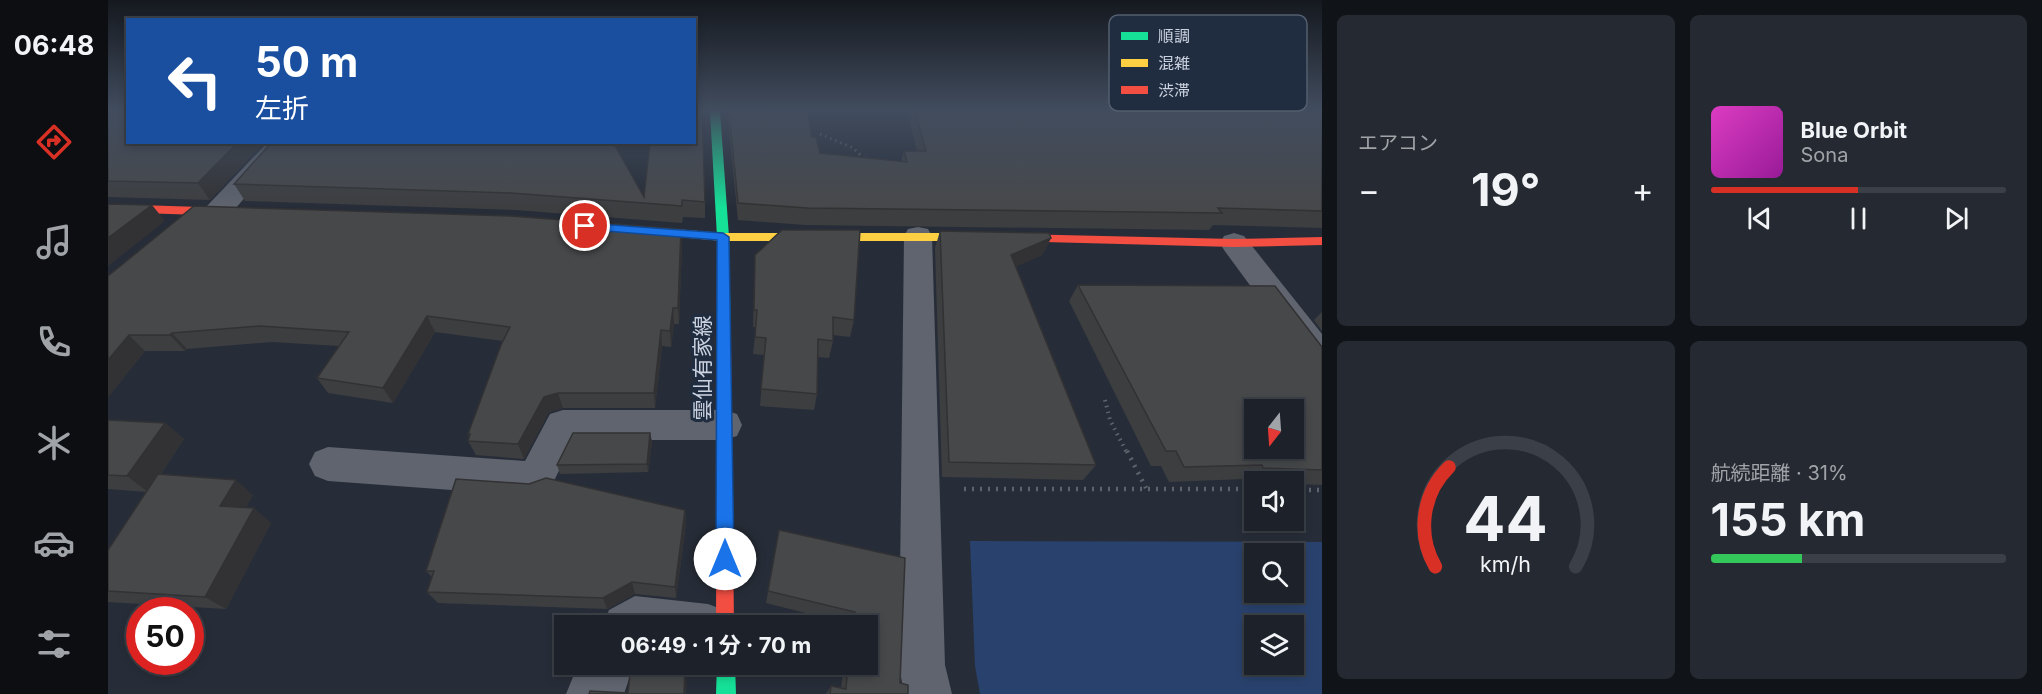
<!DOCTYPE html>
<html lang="ja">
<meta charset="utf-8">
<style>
:root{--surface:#1d222a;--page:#252a32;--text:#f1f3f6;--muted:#a0a4a8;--line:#3b3f47;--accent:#d93025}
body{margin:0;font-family:Inter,"Noto Sans JP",sans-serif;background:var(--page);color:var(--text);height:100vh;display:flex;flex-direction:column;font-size:22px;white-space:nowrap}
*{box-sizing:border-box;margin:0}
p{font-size:20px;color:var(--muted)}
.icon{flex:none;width:33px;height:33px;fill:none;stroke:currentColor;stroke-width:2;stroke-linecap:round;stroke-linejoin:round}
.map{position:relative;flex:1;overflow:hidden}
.panel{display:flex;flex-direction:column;gap:15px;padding:15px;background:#101317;width:720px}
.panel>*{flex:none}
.hud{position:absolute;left:18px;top:18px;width:570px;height:126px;border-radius:0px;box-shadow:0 3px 9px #0003,0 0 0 2px var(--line);background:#1a4fa0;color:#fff;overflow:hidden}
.needle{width:39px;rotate:197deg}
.fabs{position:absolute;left:1136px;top:399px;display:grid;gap:12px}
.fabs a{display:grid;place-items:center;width:60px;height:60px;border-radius:0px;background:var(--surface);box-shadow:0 3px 9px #0003,0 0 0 2px var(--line);font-size:30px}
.speed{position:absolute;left:18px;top:597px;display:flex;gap:12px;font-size:30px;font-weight:700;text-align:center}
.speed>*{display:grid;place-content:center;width:78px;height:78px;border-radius:50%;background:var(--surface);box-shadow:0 3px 9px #0003,0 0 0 2px var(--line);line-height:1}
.speed .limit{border:9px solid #d22;background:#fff;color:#111}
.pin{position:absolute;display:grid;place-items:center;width:51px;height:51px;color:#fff;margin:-26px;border:3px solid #fff;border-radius:50%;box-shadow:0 2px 6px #0007}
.me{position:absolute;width:66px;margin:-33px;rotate:0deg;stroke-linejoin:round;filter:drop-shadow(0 0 4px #0008)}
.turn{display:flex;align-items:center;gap:21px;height:126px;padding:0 30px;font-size:27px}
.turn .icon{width:78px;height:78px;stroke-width:2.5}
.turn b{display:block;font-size:42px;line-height:51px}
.big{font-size:45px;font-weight:700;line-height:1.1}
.panel .tile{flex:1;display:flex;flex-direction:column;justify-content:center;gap:9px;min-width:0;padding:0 21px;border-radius:9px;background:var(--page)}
.panel .dial{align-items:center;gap:0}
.dial svg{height:156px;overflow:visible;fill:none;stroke:var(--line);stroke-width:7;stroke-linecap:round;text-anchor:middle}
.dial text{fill:var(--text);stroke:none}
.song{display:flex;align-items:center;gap:18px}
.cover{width:72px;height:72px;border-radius:9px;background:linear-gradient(135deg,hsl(310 70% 55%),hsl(300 70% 35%))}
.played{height:6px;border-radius:3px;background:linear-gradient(90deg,var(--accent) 50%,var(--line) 50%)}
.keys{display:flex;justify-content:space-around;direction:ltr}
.heat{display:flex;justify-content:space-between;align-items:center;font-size:33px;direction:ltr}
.charge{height:9px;border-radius:4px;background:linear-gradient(90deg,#34c759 31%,var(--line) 0)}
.panel .tiles{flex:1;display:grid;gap:15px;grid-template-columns:repeat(2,1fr)}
.trip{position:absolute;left:446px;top:615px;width:324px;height:60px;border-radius:0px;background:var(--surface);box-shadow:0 3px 9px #0003,0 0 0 2px var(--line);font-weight:700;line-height:60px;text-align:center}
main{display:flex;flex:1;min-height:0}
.dock{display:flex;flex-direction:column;width:108px;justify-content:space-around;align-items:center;background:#0c0e11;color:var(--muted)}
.dock .icon{width:42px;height:42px}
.dock .selected{color:var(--accent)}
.dock b{font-size:27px;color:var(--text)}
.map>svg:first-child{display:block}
.green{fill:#29426d;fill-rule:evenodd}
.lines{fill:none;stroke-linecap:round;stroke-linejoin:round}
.path-far2{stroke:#5f646c;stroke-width:3;stroke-dasharray:1.5 4;stroke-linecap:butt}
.path-far1{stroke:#5f646c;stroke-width:4;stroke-dasharray:1.5 4.5;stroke-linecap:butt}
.path{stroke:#5f646c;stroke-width:4.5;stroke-dasharray:2 6;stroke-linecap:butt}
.street{fill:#5f646e;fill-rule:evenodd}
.fast{fill:#16e098;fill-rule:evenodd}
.slow{fill:#ffcf43;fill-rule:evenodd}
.jam{fill:#f24e42;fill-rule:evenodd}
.wall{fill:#3d3e40}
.shaded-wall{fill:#323234}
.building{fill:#47484a;stroke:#323234;stroke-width:1.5;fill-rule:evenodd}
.route{fill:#1a73e8;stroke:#114b97;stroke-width:1.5}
.labels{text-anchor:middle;stroke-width:6;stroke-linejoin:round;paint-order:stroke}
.street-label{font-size:21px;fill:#cbd3e0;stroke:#202c3f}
.key{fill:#202c3f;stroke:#535e6f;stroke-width:1.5}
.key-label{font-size:16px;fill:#cbd3e0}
</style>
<main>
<nav class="dock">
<b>06:48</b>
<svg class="icon selected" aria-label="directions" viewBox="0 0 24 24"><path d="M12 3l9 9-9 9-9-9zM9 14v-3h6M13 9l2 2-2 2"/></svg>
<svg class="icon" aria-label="music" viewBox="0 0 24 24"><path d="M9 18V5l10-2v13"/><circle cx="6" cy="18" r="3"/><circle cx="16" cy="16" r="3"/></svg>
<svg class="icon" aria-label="phone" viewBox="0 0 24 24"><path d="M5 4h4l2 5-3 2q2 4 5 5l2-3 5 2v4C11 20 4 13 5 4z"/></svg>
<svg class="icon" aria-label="climate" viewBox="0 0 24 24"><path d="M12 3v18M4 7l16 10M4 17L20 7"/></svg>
<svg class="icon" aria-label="car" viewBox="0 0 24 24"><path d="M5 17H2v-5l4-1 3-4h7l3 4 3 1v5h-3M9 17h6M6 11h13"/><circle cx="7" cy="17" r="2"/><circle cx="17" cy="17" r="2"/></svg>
<svg class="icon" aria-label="filters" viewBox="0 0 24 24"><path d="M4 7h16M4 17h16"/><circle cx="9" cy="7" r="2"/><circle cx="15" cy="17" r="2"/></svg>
</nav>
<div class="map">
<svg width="1214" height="694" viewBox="0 0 1214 694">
<rect width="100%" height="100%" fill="#272d38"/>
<path class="green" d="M862 541 1214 542V694H872L867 666ZM1146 554H1185V592H1146ZM1146 626H1185V664H1146Z"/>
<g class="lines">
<path class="path-far2" d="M712 134 745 148 758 160"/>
<path class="path-far1" d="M997 400 1002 420 1019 453"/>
<path class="path" d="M1019 451 1038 488
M856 489H1146
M1185 490H1214"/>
<path class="street" d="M160 142H186L119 218 109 221 99 218 95 212 99 206Z
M810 227 820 229 824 236 837 665 844 694H796L791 665 796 236 800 229Z
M1126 233 1136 236 1214 334V371L1202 367 1116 250 1112 243 1116 236Z
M455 410H616L629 414 634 425 629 436 616 440H466L441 491 427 496 220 481 207 476 201 464 207 452 220 447 417 461 442 414Z
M527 596 600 604 616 610 622 626H495L501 610Z
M480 664H526L516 694H458L465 677 478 669Z"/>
<path class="fast" d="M602 111H612L621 237 623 347 621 351H611L609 347V237Z
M609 664H627L628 694H608Z"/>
<path class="slow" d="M529 226 615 233H864L870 237 864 241H615L525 233 523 230Z"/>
<path class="jam" d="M0 204 124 208 130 212 124 216 0 212Z
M864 233 1126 239 1214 237V245L1126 247 860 240 858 237Z
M616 342 621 343 623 347 626 626H608L609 347 611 343Z"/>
</g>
<path class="wall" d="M0 111 156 142 102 200 0 197Z
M619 111H664V114L704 137 712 153 793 161 796 151H809L799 111H1214V228L1105 225 1101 230 697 225 630 220Z
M126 184 536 197 597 202V218L575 217 574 223 408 210 137 201Z
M573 229 574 245 571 324H566L563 347 554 346 547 408H455L441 412 416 459 368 455 360 441 361 437 360 434 395 341 327 332 285 403 220 393 209 378 231 346 164 342 79 349 77 351H37L0 397V276Z
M832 231 943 238 934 255 908 266 988 465 975 480 834 477 827 248Z
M647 255 746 320 742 337 725 335V341L721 358 710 357 709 394 706 410 652 406 656 355 645 354 648 327H645Z
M970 285 1214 347V485L1185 484V482H1137L1136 479 1061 482 1053 466H1043L961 301Z
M1214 312V331L1206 320Z
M0 420 57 423 76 439 52 475 145 495 138 507 163 523 118 609 0 602V550L39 492 0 489Z
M542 433 544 442 540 472 452 474 449 465Z
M421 484 577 510 578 523 568 598 527 594 499 609 330 603 319 592 324 577 318 571Z
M671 530 797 558 792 683 800 694H718L723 686 733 688 736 664H759V626H741V624L658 603Z"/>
<path class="shaded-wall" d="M130 142H156L102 200 90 183Z
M44 205 57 221 0 266V238Z
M573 229 574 245 571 324 570 308Z
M943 238 934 255 896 272 903 255Z
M565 308 566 324 563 347 562 331Z
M319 316 327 332 285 403 275 388Z
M553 330 554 346 547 408 546 393Z
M64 333 79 349 77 351 62 335Z
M21 335 37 351 0 397V360Z
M450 393 455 408 441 412 416 459 410 444 436 397Z
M57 423 76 439 40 492 19 476Z
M542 433 544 442 540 472 539 464Z
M128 480 145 495 130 520 112 506Z
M146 508 163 523 118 609 97 597Z
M577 510 578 523 568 598 567 587Z
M524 582 527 594 499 609 495 598Z
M577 664H579L578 694H576Z"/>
<path class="building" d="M0 111H20V142H130L90 183 0 181Z
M586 111H594L597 202 574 200V206L403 193 126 184 164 142H505L536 197 542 142H586Z
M621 111H664V114H700L704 137H708L712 153 799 162 796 151H818L807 111H1214V211L1110 208 1114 213 699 208 630 203Z
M0 204 44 205 0 238Z
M86 206 403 216 573 229 570 308H565L562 331 553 330 546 393H450L436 397 410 444 360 441 362 434H360L393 345 402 327 319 316 275 388 209 378 241 332 152 326 64 333 62 335H21L0 360V276Z
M674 230H752L746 320 725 317V341L710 339 709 394 653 389 658 338 647 337 649 310H646L647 255Z
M832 231 941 233 943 238 903 255 988 465 841 462Z
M970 285 1167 286 1214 347V470L1155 468 1154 465 1076 467 1068 451H1058ZM1146 410H1185V448H1146Z
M0 420 57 423 19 476 0 475Z
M465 433H542L539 464 449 465Z
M50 474 128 480 112 506 146 508 97 597 0 591V550Z
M438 478 577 510 567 587 524 582 495 598 319 592 326 571H318L348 479 421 484Z
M671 530 797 558 792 683 800 685V694H722L723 686 738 689 740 664H759V626H745L747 612 660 591Z
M523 664H577L576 694H481L482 691 520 693Z"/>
<linearGradient id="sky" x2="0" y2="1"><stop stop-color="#15191f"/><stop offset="0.53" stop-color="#414c5e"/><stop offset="1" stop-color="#414c5e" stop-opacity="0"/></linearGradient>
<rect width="1214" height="208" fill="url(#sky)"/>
<path class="route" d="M477 223 615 233 621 237 626 559 623 565 617 567 611 565 608 559 609 240 473 229V224Z"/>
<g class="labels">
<g class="street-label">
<text transform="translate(595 368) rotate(-90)" y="7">雲仙有家線</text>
</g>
</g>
<rect x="1001" y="15" width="198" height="96" rx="9" class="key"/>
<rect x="1013" y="32" width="27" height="8" fill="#16e098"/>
<rect x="1013" y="59" width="27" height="8" fill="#ffcf43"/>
<rect x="1013" y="86" width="27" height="8" fill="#f24e42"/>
<g class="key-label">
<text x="1050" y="42">順調</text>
<text x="1050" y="69">混雑</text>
<text x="1050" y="96">渋滞</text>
</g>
</svg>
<div class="fabs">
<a><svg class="needle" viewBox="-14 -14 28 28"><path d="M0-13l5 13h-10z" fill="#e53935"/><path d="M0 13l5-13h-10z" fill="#a0a4a8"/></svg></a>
<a><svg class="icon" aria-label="sound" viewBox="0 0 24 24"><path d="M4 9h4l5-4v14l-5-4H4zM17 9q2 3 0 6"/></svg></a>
<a><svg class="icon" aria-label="search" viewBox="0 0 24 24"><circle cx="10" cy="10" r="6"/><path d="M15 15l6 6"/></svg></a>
<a><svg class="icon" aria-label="layers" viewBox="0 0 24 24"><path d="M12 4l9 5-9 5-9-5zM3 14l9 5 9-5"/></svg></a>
</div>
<div class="speed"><div class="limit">50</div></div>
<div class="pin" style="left:477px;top:226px;background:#d93025"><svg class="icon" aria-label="arrive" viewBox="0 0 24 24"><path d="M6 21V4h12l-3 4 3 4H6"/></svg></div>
<svg class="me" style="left:617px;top:559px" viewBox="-20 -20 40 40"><circle r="19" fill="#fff"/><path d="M0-13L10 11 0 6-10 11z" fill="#1a73e8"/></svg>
<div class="trip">06:49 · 1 分 · 70 m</div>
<div class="hud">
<div class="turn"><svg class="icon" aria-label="left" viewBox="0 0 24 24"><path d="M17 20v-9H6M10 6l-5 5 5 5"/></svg><div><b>50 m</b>左折</div></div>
</div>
</div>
<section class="panel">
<div class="tiles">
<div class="tile"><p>エアコン</p>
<div class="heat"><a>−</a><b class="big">19°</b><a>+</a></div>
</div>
<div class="tile">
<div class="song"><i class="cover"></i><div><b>Blue Orbit</b><p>Sona</p></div></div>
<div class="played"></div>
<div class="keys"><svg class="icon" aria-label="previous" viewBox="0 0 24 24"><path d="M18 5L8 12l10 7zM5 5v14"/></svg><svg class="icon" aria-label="pause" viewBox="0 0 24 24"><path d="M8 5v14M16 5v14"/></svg><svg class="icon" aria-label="next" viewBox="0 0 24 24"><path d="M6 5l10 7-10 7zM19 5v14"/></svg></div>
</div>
<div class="tile dial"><svg viewBox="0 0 100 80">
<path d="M14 69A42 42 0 1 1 86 69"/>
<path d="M14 69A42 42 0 0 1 21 18" stroke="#d93025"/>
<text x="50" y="56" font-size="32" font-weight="700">44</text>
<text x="50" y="72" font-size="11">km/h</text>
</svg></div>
<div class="tile"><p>航続距離 · 31%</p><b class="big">155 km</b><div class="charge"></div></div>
</div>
</section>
</main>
